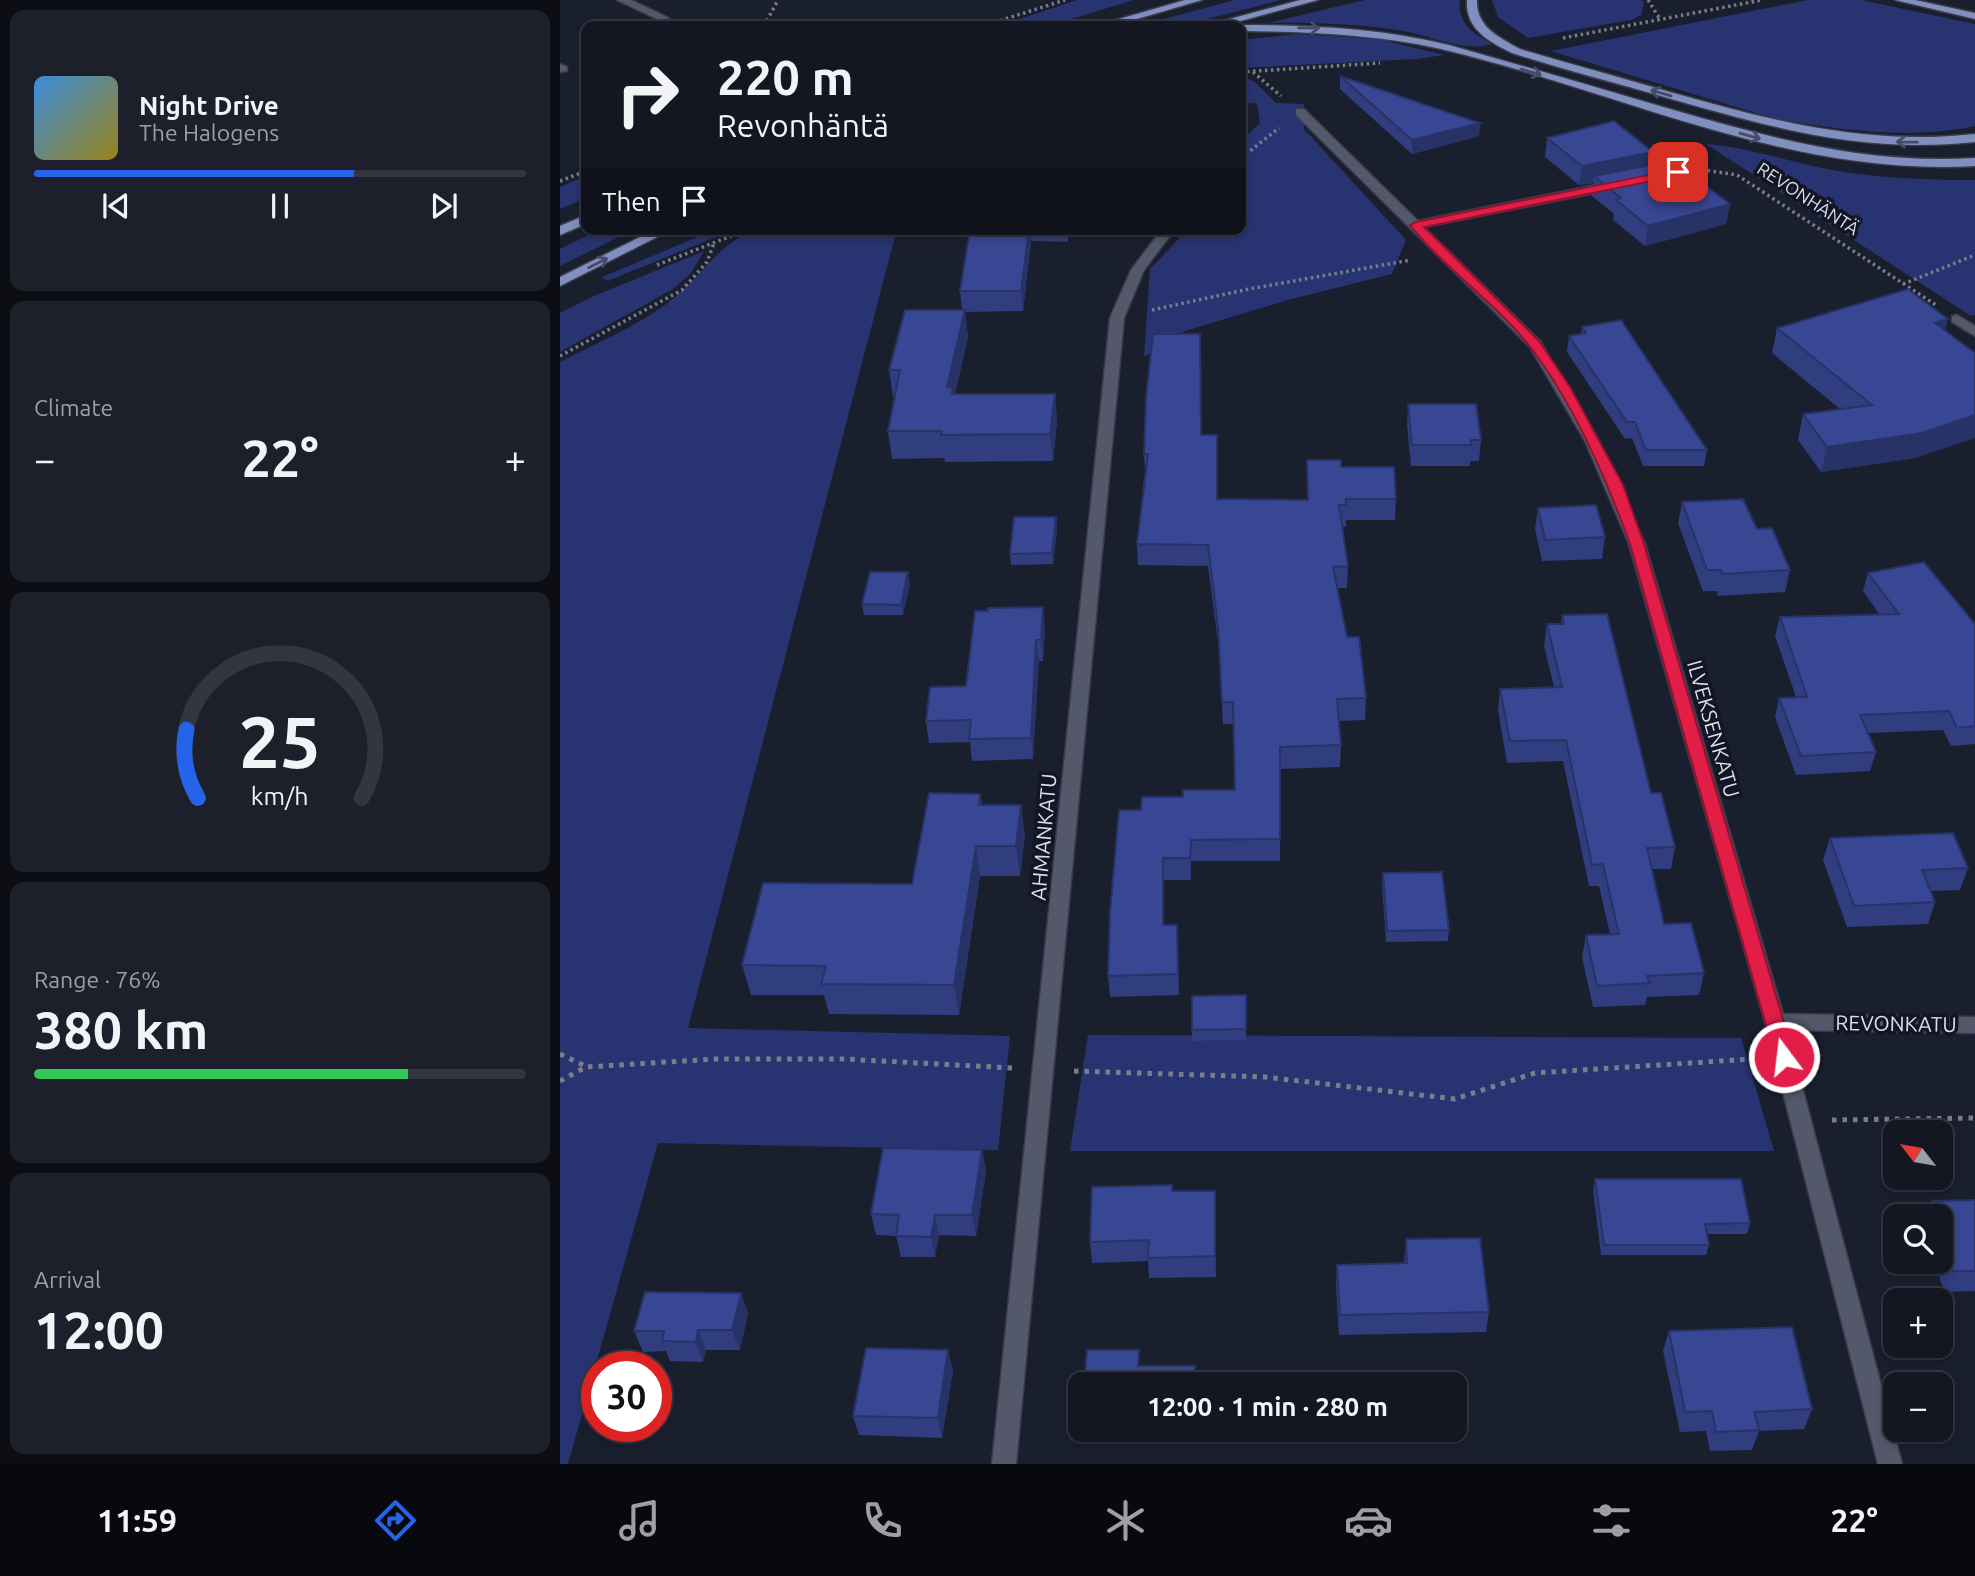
<!DOCTYPE html>
<meta charset="utf-8">
<style>
:root{--surface:#141722;--page:#1d202a;--text:#f1f3f6;--muted:#9d9fa5;--line:#333640;--accent:#2563eb}
body{margin:0;font-family:Ubuntu,sans-serif;background:var(--page);color:var(--text);height:100vh;display:flex;flex-direction:column;font-size:26px;white-space:nowrap}
*{box-sizing:border-box;margin:0}
p{font-size:23px;color:var(--muted)}
.icon{flex:none;width:38px;height:38px;fill:none;stroke:currentColor;stroke-width:2;stroke-linecap:round;stroke-linejoin:round}
.map{position:relative;flex:1;overflow:hidden}
.sheet{display:flex;flex-direction:column;gap:10px;padding:10px;background:#0b0d13;width:560px}
.sheet>*{flex:none}
.banner{position:absolute;left:21px;top:21px;width:665px;height:214px;border-radius:14px;box-shadow:0 4px 10px #0003,0 0 0 2px var(--line);background:#141722;color:var(--text);overflow:hidden}
.needle{width:46px;rotate:301deg}
.buttons{position:absolute;left:1323px;top:1120px;display:grid;gap:14px}
.buttons a{display:grid;place-items:center;width:70px;height:70px;border-radius:14px;background:var(--surface);box-shadow:0 4px 10px #0003,0 0 0 2px var(--line);font-size:35px}
.speed{position:absolute;left:21px;top:1351px;display:flex;gap:14px;font-size:35px;font-weight:700;text-align:center}
.speed>*{display:grid;place-content:center;width:91px;height:91px;border-radius:50%;background:var(--surface);box-shadow:0 4px 10px #0003,0 0 0 2px var(--line);line-height:1}
.speed .limit{border:10px solid #d22;background:#fff;color:#111}
.pin{position:absolute;display:grid;place-items:center;width:60px;height:60px;color:#fff;margin:-30px;border-radius:14px;box-shadow:0 4px 10px #0006}
.me{position:absolute;width:77px;margin:-38px;rotate:345deg;stroke-linejoin:round;filter:drop-shadow(0 0 5px #0008)}
.turn{display:flex;align-items:center;gap:24px;height:147px;padding:0 21px;font-size:32px}
.turn .icon{width:91px;height:91px;stroke-width:2.5}
.turn b{display:block;font-size:49px;line-height:60px}
.then{display:flex;align-items:center;height:66px;padding:0 21px;background:#0003;gap:14px;font-size:26px}
.big{font-size:52px;font-weight:700;line-height:1.1}
.sheet .card{flex:1;display:flex;flex-direction:column;justify-content:center;gap:10px;min-width:0;padding:0 24px;border-radius:14px;background:var(--page)}
.sheet .dial{align-items:center;gap:0}
.dial svg{height:182px;overflow:visible;fill:none;stroke:var(--line);stroke-width:7;stroke-linecap:round;text-anchor:middle}
.dial text{fill:var(--text);stroke:none}
.song{display:flex;align-items:center;gap:21px}
.cover{width:84px;height:84px;border-radius:10px;background:linear-gradient(135deg,hsl(210 70% 55%),hsl(50 70% 35%))}
.played{height:7px;border-radius:4px;background:linear-gradient(90deg,var(--accent) 65%,var(--line) 65%)}
.keys{display:flex;justify-content:space-around;direction:ltr}
.heat{display:flex;justify-content:space-between;align-items:center;font-size:38px;direction:ltr}
.charge{height:10px;border-radius:5px;background:linear-gradient(90deg,#34c759 76%,var(--line) 0)}
.trip{position:absolute;left:508px;top:1372px;width:399px;height:70px;border-radius:14px;background:var(--surface);box-shadow:0 4px 10px #0003,0 0 0 2px var(--line);font-weight:700;line-height:70px;text-align:center}
.dock{display:flex;height:112px;justify-content:space-around;align-items:center;background:#08090e;color:var(--muted)}
.dock .icon{width:49px;height:49px}
.dock .active{color:var(--accent)}
.dock b{font-size:32px;color:var(--text)}
main{display:flex;flex:1;min-height:0}
.map>svg:first-child{display:block}
.green{fill:#283471}
.lines{fill:none;stroke-linecap:round;stroke-linejoin:round}
.minor-casing{stroke:#393b49;stroke-width:3}
.major-casing{stroke:#393b49;stroke-width:3}
.path-far1{stroke:#7a7e8b;stroke-width:3.5;stroke-dasharray:2.5 3.5;stroke-linecap:butt}
.path{stroke:#7a7e8b;stroke-width:5;stroke-dasharray:4.5 6;stroke-linecap:butt}
.minor{fill:#53586a;fill-rule:evenodd}
.major{fill:#818fbf;fill-rule:evenodd}
.wall{fill:#303d7e}
.shaded-wall{fill:#273267}
.building{fill:#384793;stroke:#273267;stroke-width:2}
.oneway{stroke:#444c6a}
.route{fill:#e11d48;stroke:#92132f;stroke-width:2}
.labels{text-anchor:middle;stroke-width:7;stroke-linejoin:round;paint-order:stroke}
.far-street-label{font-size:18px;fill:#dbdee9;stroke:#121624}
.street-label{font-size:21px;fill:#dbdee9;stroke:#121624}
</style>
<main>
<section class="sheet">
<div class="card">
<div class="song"><i class="cover"></i><div><b>Night Drive</b><p>The Halogens</p></div></div>
<div class="played"></div>
<div class="keys"><svg class="icon" aria-label="previous" viewBox="0 0 24 24"><path d="M18 5L8 12l10 7zM5 5v14"/></svg><svg class="icon" aria-label="pause" viewBox="0 0 24 24"><path d="M8 5v14M16 5v14"/></svg><svg class="icon" aria-label="next" viewBox="0 0 24 24"><path d="M6 5l10 7-10 7zM19 5v14"/></svg></div>
</div>
<div class="card"><p>Climate</p>
<div class="heat"><a>−</a><b class="big">22°</b><a>+</a></div>
</div>
<div class="card dial"><svg viewBox="0 0 100 80">
<path d="M14 69A42 42 0 1 1 86 69"/>
<path d="M14 69A42 42 0 0 1 9 39" stroke="#2563eb"/>
<text x="50" y="56" font-size="32" font-weight="700">25</text>
<text x="50" y="72" font-size="11">km/h</text>
</svg></div>
<div class="card"><p>Range · 76%</p><b class="big">380 km</b><div class="charge"></div></div>
<div class="card"><p>Arrival</p><b class="big">12:00</b></div>
</section>
<div class="map">
<svg width="1415" height="1464" viewBox="0 0 1415 1464">
<rect width="100%" height="100%" fill="#1a1f2e"/>
<path class="green" d="M517 0H574L488 26H439Z
M675 0H721L621 26H577Z
M805 0H900C897 24 914 34 932 44 903 53 868 34 838 30 795 24 751 22 708 23Z
M932 0H1082L1084 3 1081 15 1071 20 968 38 938 17Z
M1248 0H1301L1415 24V126C1349 140 1282 130 1216 119L991 51Z
M737 34 817 39 885 55 856 59 681 68V40Z
M681 75 695 82 716 103 744 104V129L846 240 832 274 724 301 625 331 584 357 590 269 628 229H681V141L700 123 697 103 681 104Z
M1146 144C1184 147 1220 159 1257 167 1309 178 1363 180 1415 180V315L1411 316Z
M26 176V198L0 209V187Z
M41 229H75L0 266V249Z
M157 229H176L47 281 42 277Z
M197 229H337L128 1028 450 1036 438 1150 98 1143 8 1464H0V362C34 344 74 328 105 305 141 279 154 246 197 229Z
M144 251 131 273 113 289 0 352V313L34 296Z
M528 1035 1181 1038 1214 1151H510Z"/>
<g class="lines">
<defs>
<path id="minor" d="M57 0H71L109 18 99 20Z
M0 64 7 67V71L0 72Z
M736 109H744L858 221 1055 181 1061 185 1055 189 864 227 980 341 1039 441 1085 544 1223 1014 1415 1017V1033L1227 1030 1342 1464H1318L1205 1022 1069 544 1025 441 970 347 736 115Z
M602 229H615L584 270 564 318 456 1464H432L550 318 571 270Z
M1397 315 1415 326V336L1392 322V316Z"/>
<path id="major" d="M625 0H642L553 26H535Z
M740 0H758L662 26H644Z
M907 0H917C916 27 939 37 960 49 1009 64 1060 77 1110 92 1213 121 1306 146 1415 134V142C1301 154 1209 127 1101 96 1051 82 1001 69 952 53 929 42 905 29 907 0Z
M1335 0H1355L1415 13V19Z
M681 25C752 25 820 28 889 45 960 65 1032 86 1103 107 1208 137 1304 165 1415 158V166C1229 177 1058 91 881 49 814 34 749 32 681 31V26H677Z
M26 215V224L0 235V226Z
M96 229H113L0 286V277Z"/>
</defs>
<use href="#minor" class="minor-casing"/>
<use href="#major" class="major-casing"/>
<path class="path-far1" d="M1088 0 1100 19
M204 26 218 0
M423 26 505 0
M1003 38 1202 0
M681 72 820 63
M693 72 721 96
M681 158 719 128
M1118 172 1138 169 1177 175 1376 305
M0 181 26 171
M97 265 189 229
M1343 284 1415 255
M592 310 689 289 851 260
M0 356 122 290 147 262 154 243"/>
<path class="path" d="M0 1054 25 1066
M514 1071 705 1077 895 1099 975 1073 1192 1059
M0 1081 26 1067 156 1059H284L453 1068
M1272 1120 1415 1118"/>
<use href="#minor" class="minor"/>
<use href="#major" class="major"/>
</g>
<path class="wall" d="M780 76 920 123 919 136 852 154 780 89Z
M987 138 1093 152 1091 165 1130 180 1170 204 1166 224 1085 246 1053 220 1054 214 1032 196 1034 183 1019 185 985 157Z
M410 229H509L508 242 471 241 463 311 405 312 408 337 395 394H495L497 421 493 461 385 462 384 458 332 459 328 431 335 397H333L329 370 402 310 400 291Z
M1022 327 1147 450 1144 466H1083L1072 438 1065 439 1007 352 1009 336 1021 334Z
M1217 328 1385 331 1355 458 1261 472 1238 440 1243 414 1280 409 1212 353Z
M848 404 921 440 919 461H910V466H851L847 425Z
M641 435 658 499 747 500V460L781 467 836 499 835 520H786V527H782L788 566 787 588H777L787 637 806 698 805 720 779 721 781 745 780 767 720 769V861H631V880H604V925L618 946 619 995 550 997 548 976 581 810 623 797 675 790 674 724H663L659 649 648 566 578 565 577 544 585 472 584 454Z
M1122 502 1197 529 1230 570 1225 592 1158 596 1157 591H1143L1118 523Z
M978 508 1045 537 1042 559 982 561 975 529Z
M497 528 493 564 451 565 450 554Z
M1308 573 1415 624V744L1391 746 1383 730 1308 733 1316 752 1310 771 1236 775 1215 717 1219 698 1236 697 1215 636 1220 617 1320 615 1303 591Z
M350 583 343 615H304L302 604Z
M1002 615 1091 793 1115 847 1111 869H1091L1104 924 1144 973 1139 995 1087 997 1085 1005 1033 1007 1022 957 1026 935 1050 934 1039 886H1029L1003 761 947 763 938 710 940 689 994 687 984 646 987 624H1001Z
M485 628 483 661H479L473 759 412 761 410 742 369 743 366 721 406 686Z
M420 794 422 805 465 835 460 876H420L399 1015 269 1014 264 995H191L182 965 352 884Z
M1270 838 1408 868 1400 890 1371 891 1375 902 1368 924 1287 927 1263 860Z
M823 873 889 930 888 941 826 942 822 884Z
M686 995V1040L632 1041V1030Z
M422 1150 426 1171 416 1236 379 1235 375 1257H341L336 1236 316 1235 311 1214Z
M1035 1179 1190 1223 1187 1234H1147L1149 1245 1146 1255H1041L1033 1190Z
M612 1185 613 1191 655 1211 656 1277 589 1278 588 1261 532 1263 530 1242Z
M1415 1200V1291L1384 1292 1375 1262H1381V1216H1365L1372 1201Z
M846 1239 929 1312 926 1332 779 1335 776 1285 777 1265 844 1263Z
M188 1313 180 1350H146L143 1362 110 1361 106 1351 83 1352 74 1331Z
M1109 1331 1252 1409 1244 1429 1199 1431 1192 1450 1150 1451 1146 1431 1120 1432 1103 1351Z
M393 1370 382 1438 299 1435 293 1416Z
M567 1430H634L633 1444H569Z"/>
<path class="shaded-wall" d="M920 123 919 136 852 154V140Z
M1093 152 1090 171 1034 176V183L1019 185 1022 166Z
M1170 204 1166 224 1085 246 1088 226Z
M469 229H470L471 241 463 311 461 291Z
M405 310 408 337 394 397 387 387Z
M1388 319 1382 344 1375 323Z
M495 394 497 421 493 461 490 434Z
M1415 415V438L1355 458 1261 472 1267 447Z
M496 517 497 528 493 564 492 553Z
M348 572 350 583 343 615 341 605Z
M483 607 485 628 483 661 481 640Z
M476 640 479 661 473 759 471 738Z
M461 805 465 835 460 876 456 846Z
M631 840V880L630 858Z
M416 846 420 876 399 1015 394 985Z
M603 858 604 880V947L603 925Z
M617 925 618 946 619 995 618 974Z
M422 1150 426 1171 416 1236 412 1215Z
M375 1215 379 1235 375 1257 371 1237Z
M181 1293 188 1313 180 1350 172 1330Z
M138 1330 146 1350 143 1362 136 1342Z
M388 1350 393 1370 382 1438 378 1418Z"/>
<path class="building" d="M780 76 920 123 852 140Z
M1054 121 1093 152 1022 166 987 138Z
M1107 162 1130 180 1136 178 1170 204 1088 226 1056 200 1061 198 1034 176Z
M410 229H469L461 291H400Z
M1348 289 1388 319 1375 323 1415 353V415L1362 433 1267 447 1243 414 1312 405 1217 328Z
M345 310H405L387 387H393L392 394H495L490 434 381 435 382 431H328L340 370H329Z
M1061 320 1147 450H1086L1075 422H1067L1009 336 1026 333 1022 327Z
M593 334H640L641 435H657V499L748 500 747 460H781V467H834L836 499H786V505H779L788 566 773 567 787 637H799L806 698 777 699 781 745 720 747V839L631 840 630 858H603V925H617L618 974 548 976 550 913 559 810H581L582 797H623V790H675L673 702H662L658 627 648 545 577 544 588 454H584L586 398Z
M848 404H916L921 440H911V445H852Z
M1183 499 1197 529 1212 528 1230 570 1163 574 1161 570H1147L1122 502Z
M1036 505 1045 537 985 540 978 508Z
M454 517H496L492 553 450 554Z
M1364 562 1415 624V726L1397 728 1389 711 1300 715 1316 752 1241 756 1219 698 1247 697 1220 617 1339 614 1308 573Z
M310 572H348L341 605 302 604Z
M483 607 481 640H476L471 738 409 739 411 720 366 721 370 687 406 686 415 611H428V608Z
M1047 614 1091 793H1101L1115 847 1087 848 1104 924 1131 923 1144 973 1087 976 1090 983 1037 986 1026 935 1059 934 1043 864 1032 865 1006 740 950 741 940 689 1002 687 987 624H1004L1002 615Z
M369 793 420 794 419 805H461L456 846H416L394 985 261 984 266 966 182 965 203 883 352 884Z
M1393 833 1408 868 1362 870 1375 902 1294 906 1270 838Z
M882 872 889 930 827 931 823 873Z
M686 995V1029L632 1030V996Z
M323 1148 422 1150 412 1215H375L371 1237 336 1236 339 1215 311 1214Z
M1035 1179H1181L1190 1223 1145 1224 1149 1245H1044Z
M612 1185V1191H655V1256L588 1258 589 1240 530 1242 532 1187Z
M1415 1200V1271H1393L1381 1231V1216H1376L1372 1201Z
M920 1238 929 1312 780 1315 777 1265 847 1263 846 1239Z
M85 1292 181 1293 172 1330H138L136 1342 102 1341 104 1331H74Z
M1232 1327 1252 1409 1194 1412 1199 1430 1156 1432 1152 1411 1125 1412 1109 1331Z
M306 1348 388 1350 378 1418 293 1416Z
M527 1350H579L578 1366H635L634 1384H524Z"/>
<defs><path id="oneway-shaft" d="M-6 0H5M1.5-3L5.5 0L1.5 3" fill="none" stroke-width="1.6" stroke-linecap="round" stroke-linejoin="round" transform="scale(1.75)"/></defs>
<g class="oneway">
<use href="#oneway-shaft" transform="translate(749 28) rotate(1)"/>
<use href="#oneway-shaft" transform="translate(971 72) rotate(16)"/>
<use href="#oneway-shaft" transform="translate(1101 93) rotate(-164)"/>
<use href="#oneway-shaft" transform="translate(1190 136) rotate(16)"/>
<use href="#oneway-shaft" transform="translate(1347 142) rotate(-179)"/>
<use href="#oneway-shaft" transform="translate(38 263) rotate(-27)"/>
</g>
<path class="route" d="M1118 169 1123 172 1122 175 864 227 979 341 1010 387 1063 485 1084 544 1234 1057 1231 1062 1224 1064 1218 1062 1215 1057 1070 544C1046 478 1014 404 971 348 936 303 886 270 850 225L856 222Z"/>
<g class="labels">
<g class="far-street-label">
<text transform="translate(1248 199) rotate(33)" y="6">REVONHÄNTÄ</text>
</g>
<g class="street-label">
<text transform="translate(1153 729) rotate(74)" y="7">ILVEKSENKATU</text>
<text transform="translate(484 837) rotate(-85)" y="7">AHMANKATU</text>
<text transform="translate(1336 1024) rotate(1)" y="7">REVONKATU</text>
</g>
</g>
</svg>
<div class="buttons">
<a><svg class="needle" viewBox="-14 -14 28 28"><path d="M0-13l5 13h-10z" fill="#e53935"/><path d="M0 13l5-13h-10z" fill="#9d9fa5"/></svg></a>
<a><svg class="icon" aria-label="search" viewBox="0 0 24 24"><circle cx="10" cy="10" r="6"/><path d="M15 15l6 6"/></svg></a>
<a>+</a>
<a>−</a>
</div>
<div class="speed"><div class="limit">30</div></div>
<div class="pin" style="left:1118px;top:172px;background:#d93025"><svg class="icon" aria-label="arrive" viewBox="0 0 24 24"><path d="M6 21V4h12l-3 4 3 4H6"/></svg></div>
<svg class="me" style="left:1224px;top:1057px" viewBox="-20 -20 40 40"><circle r="17" fill="#e11d48" stroke="#fff" stroke-width="3"/><path d="M0-11L8 9 0 5-8 9z" fill="#fff"/></svg>
<div class="trip">12:00 · 1 min · 280 m</div>
<div class="banner">
<div class="turn"><svg class="icon" aria-label="right" viewBox="0 0 24 24"><path d="M7 20v-9h11M14 6l5 5-5 5"/></svg><div><b>220 m</b>Revonhäntä</div></div>
<div class="then">Then<svg class="icon" aria-label="arrive" viewBox="0 0 24 24"><path d="M6 21V4h12l-3 4 3 4H6"/></svg></div>
</div>
</div>
</main>
<nav class="dock">
<b>11:59</b>
<svg class="icon active" aria-label="directions" viewBox="0 0 24 24"><path d="M12 3l9 9-9 9-9-9zM9 14v-3h6M13 9l2 2-2 2"/></svg>
<svg class="icon" aria-label="music" viewBox="0 0 24 24"><path d="M9 18V5l10-2v13"/><circle cx="6" cy="18" r="3"/><circle cx="16" cy="16" r="3"/></svg>
<svg class="icon" aria-label="phone" viewBox="0 0 24 24"><path d="M5 4h4l2 5-3 2q2 4 5 5l2-3 5 2v4C11 20 4 13 5 4z"/></svg>
<svg class="icon" aria-label="climate" viewBox="0 0 24 24"><path d="M12 3v18M4 7l16 10M4 17L20 7"/></svg>
<svg class="icon" aria-label="car" viewBox="0 0 24 24"><path d="M5 17H2v-5l4-1 3-4h7l3 4 3 1v5h-3M9 17h6M6 11h13"/><circle cx="7" cy="17" r="2"/><circle cx="17" cy="17" r="2"/></svg>
<svg class="icon" aria-label="filters" viewBox="0 0 24 24"><path d="M4 7h16M4 17h16"/><circle cx="9" cy="7" r="2"/><circle cx="15" cy="17" r="2"/></svg>
<b>22°</b>
</nav>
